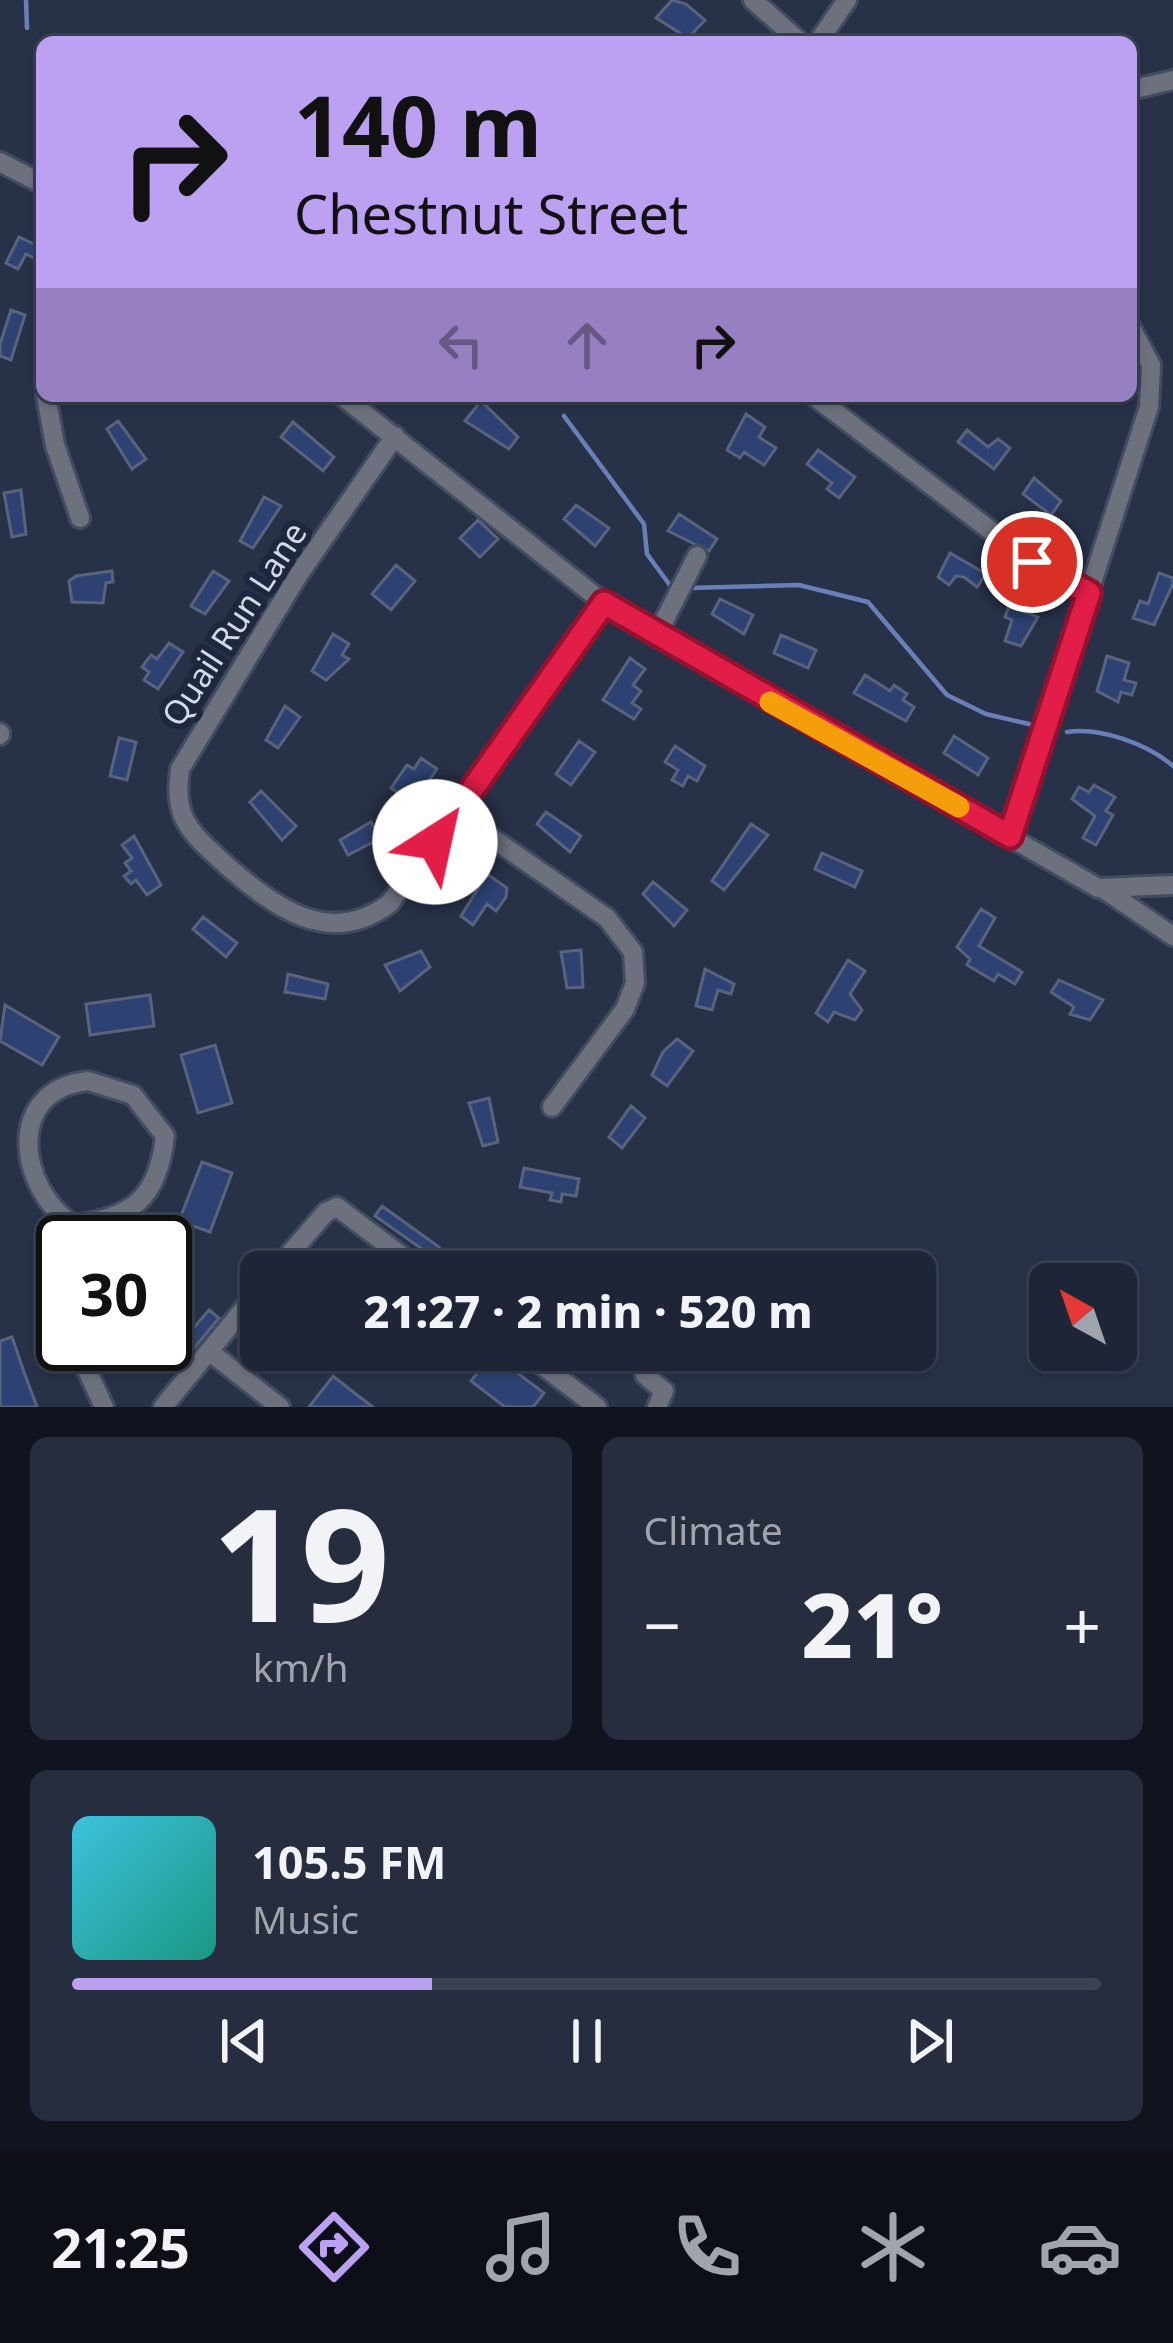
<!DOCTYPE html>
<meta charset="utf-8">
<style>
:root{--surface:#1d2536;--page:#252d3e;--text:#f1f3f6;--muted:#a0a5ad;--line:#3b4251;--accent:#bca0f2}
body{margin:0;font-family:"Noto Sans",sans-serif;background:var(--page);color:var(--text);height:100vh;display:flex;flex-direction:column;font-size:45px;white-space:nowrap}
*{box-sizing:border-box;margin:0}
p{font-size:39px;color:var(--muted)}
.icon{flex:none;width:66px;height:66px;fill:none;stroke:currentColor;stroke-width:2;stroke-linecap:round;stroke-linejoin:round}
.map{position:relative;height:1407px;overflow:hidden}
.side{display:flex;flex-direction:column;gap:30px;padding:30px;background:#10141e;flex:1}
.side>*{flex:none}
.banner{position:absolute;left:36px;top:36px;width:1101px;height:366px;border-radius:18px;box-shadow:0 3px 9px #0004,0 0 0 3px var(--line);background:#bca0f2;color:#111;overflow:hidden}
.needle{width:78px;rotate:320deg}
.buttons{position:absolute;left:1029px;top:1263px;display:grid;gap:24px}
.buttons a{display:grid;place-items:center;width:108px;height:108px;border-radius:18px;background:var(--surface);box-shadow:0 3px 9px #0004,0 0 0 3px var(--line);font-size:60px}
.speed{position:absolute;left:36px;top:1215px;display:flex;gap:24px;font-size:60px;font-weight:700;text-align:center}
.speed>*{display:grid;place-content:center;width:156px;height:156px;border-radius:50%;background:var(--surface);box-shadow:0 3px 9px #0004,0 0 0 3px var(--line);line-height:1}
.speed .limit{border:6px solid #111;border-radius:18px;background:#fff;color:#111}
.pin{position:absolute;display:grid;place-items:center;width:102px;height:102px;color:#fff;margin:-51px;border:6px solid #fff;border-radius:50%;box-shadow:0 3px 12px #0007}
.me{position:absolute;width:132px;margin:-66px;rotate:35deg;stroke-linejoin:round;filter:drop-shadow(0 0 9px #0008)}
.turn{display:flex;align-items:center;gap:42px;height:252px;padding:0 60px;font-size:54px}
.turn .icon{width:156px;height:156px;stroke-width:2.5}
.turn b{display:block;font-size:84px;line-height:102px}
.lanes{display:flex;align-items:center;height:114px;padding:0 60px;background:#0003;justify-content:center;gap:60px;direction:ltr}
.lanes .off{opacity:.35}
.big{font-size:90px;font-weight:800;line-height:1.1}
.side .card{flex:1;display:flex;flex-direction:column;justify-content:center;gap:18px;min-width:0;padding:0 42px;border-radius:18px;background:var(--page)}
.side .dial{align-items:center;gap:0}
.dial b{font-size:156px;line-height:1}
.song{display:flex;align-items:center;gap:36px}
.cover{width:144px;height:144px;border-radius:18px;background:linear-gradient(135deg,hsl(190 70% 55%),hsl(170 70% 35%))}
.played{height:12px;border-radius:6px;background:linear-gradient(90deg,var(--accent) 35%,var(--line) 35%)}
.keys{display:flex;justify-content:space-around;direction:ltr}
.heat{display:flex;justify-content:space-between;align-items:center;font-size:66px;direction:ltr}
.side .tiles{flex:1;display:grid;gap:30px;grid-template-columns:1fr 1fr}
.card:last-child{grid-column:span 2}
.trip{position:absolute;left:240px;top:1251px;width:696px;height:120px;border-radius:18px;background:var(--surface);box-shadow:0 3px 9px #0004,0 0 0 3px var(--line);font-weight:800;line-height:120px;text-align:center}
.dock{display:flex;height:192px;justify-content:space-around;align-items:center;background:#0c0f16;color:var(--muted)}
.dock .icon{width:84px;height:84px}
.dock .active{color:var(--accent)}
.dock b{font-size:54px;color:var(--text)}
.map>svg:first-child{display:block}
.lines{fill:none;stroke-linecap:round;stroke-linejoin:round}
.stream{stroke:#6980b7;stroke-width:4.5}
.building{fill:#2d4273;stroke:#58647d;stroke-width:3}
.minor-casing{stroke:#424c61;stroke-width:24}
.minor{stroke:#6c717d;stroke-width:18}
.route-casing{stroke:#92132f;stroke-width:30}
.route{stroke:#e11d48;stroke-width:21}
.slow{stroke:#f59e0b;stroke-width:21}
.labels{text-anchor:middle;stroke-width:12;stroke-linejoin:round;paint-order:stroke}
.street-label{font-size:33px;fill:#d2d9e7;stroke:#1e273d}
</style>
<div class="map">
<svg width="1173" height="1407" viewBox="0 0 1173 1407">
<rect width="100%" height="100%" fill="#273148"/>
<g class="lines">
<path class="stream" d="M26 0 27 28
M564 416 644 524 647 554 672 588
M688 588 799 585 868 602 947 695 986 714 1029 724
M1067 732C1100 727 1148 744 1173 766"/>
</g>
<path class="building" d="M672 0 686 4 705 20 688 38 656 18Z
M42 227V262L26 254 18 269 6 263 19 237 34 244Z
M11 310 25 315 11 360 0 356V344Z
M481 401 518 437 509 449 465 421Z
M746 414 765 427 759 437 776 448 764 465 744 452 740 458 727 450Z
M118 421 146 459 132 469 107 429Z
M293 422 334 457 323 471 281 437Z
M967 430 988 447 998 439 1010 448 994 469 958 442Z
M818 450 855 477 839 498 827 489 832 483 807 464Z
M1034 478 1061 501 1051 515 1023 494Z
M21 490 26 534 12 537 4 493Z
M264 497 281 506 253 548 240 541Z
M576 505 609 528 595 546 564 519Z
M679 514 717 539 709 551 668 531Z
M478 520 498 539 480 557 460 538Z
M950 553 986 574 977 587 964 577 956 576 949 585 938 577Z
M396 565 415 581 391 610 372 594Z
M112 571 113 582 106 583 103 603 72 602 69 581 76 576Z
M213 571 229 581 205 614 191 606Z
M1159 573 1173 578V584L1154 625 1133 618 1140 601 1148 604Z
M720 599 753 615 744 634 712 614Z
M1009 606 1038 617 1021 646 1005 641 1012 620 1005 617Z
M333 634 349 644 342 655 349 659 326 680 312 671Z
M781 635 816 650 808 668 774 653Z
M169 643 183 652 158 689 144 680 149 672 142 667 151 655 157 659Z
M1107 656 1129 663 1124 680 1136 683 1132 695 1121 692 1118 702 1097 691Z
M630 658 645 669 633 685 641 691 632 703 641 709 634 719 603 700Z
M865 675 890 691 894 685 907 694 903 700 914 707 906 721 854 693Z
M285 706 300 717 278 748 266 740Z
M954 736 988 758 978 775 944 753Z
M119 738 136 742 127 780 110 776Z
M579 741 595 752 571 785 556 774Z
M675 746 705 766 697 781 688 776 683 786 672 780 678 770 665 762Z
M421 758 437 769 414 803 391 788 407 765 414 769Z
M1094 785 1115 797 1106 811 1113 815 1096 845 1083 838 1095 816 1072 799 1079 787 1089 792Z
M261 791 296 826 282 840 250 802Z
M546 812 581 836 570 852 537 824Z
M371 822 381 838 348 855 340 840Z
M751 824 768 835 724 890 712 881Z
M134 836 161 885 147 895 136 880 131 884 124 876 131 871 125 863 132 858 122 845Z
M822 853 862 871 855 887 815 869Z
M487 874 507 888 506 897 496 911 487 904 473 925 461 916Z
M653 882 687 910 674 926 643 894Z
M981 909 995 918 979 946 1022 972 1015 984 998 974 994 981 967 965 970 959 957 947Z
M203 917 237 943 226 957 193 929Z
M581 950 583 987 567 988 561 952Z
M421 951 430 967 400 991 385 965Z
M848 960 865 971 850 994 862 1010 855 1020 834 1012 828 1022 816 1013Z
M705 969 734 984 731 994 718 990 712 1010 696 1006Z
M288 974 328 984 325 999 285 992Z
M1059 980 1103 1000 1090 1020 1070 1014 1074 1007 1051 992Z
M150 995 154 1026 90 1035 86 1004Z
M5 1005 59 1037 42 1065 0 1041Z
M677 1039 693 1051 667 1086 652 1075 663 1052Z
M215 1045 232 1103 198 1113 181 1055Z
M489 1098 498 1142 483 1146 469 1103Z
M631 1106 645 1118 622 1148 609 1137Z
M202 1162 232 1173 210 1232 179 1221Z
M524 1168 579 1179 576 1196 562 1194 561 1202 550 1200 552 1193 520 1187Z
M382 1206 439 1247 432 1256 375 1216Z
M209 1310 219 1318 186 1358 175 1349Z
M12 1337 24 1372 37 1407H0V1341Z
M492 1354 544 1393 533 1407H505L471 1381Z
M333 1376 357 1395 373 1407H309Z"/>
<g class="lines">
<defs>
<path id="minor" d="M753 0 800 42
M818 42 847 0
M1131 90 1173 80
M0 162 42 184
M46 396 55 445 80 518
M342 396 604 603 1098 888 1173 885
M814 396 1032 562 1089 593
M395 436 299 574 180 769C178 786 177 800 183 816 192 836 210 850 226 865 274 907 330 949 390 903L604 603
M656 637 697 556
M0 733V735
M456 813 607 918 633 952 635 983 625 1009 552 1107
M1010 836 1149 407 1151 365 1131 328
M1105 890 1173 936
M88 1081 133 1095 165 1136C158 1198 133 1218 73 1225 18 1188 4 1090 88 1081Z
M63 1263V1285
M274 1272 326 1212 337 1207 423 1272
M75 1344 104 1407
M522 1350 597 1407
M210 1352 280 1407
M645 1375 664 1391 657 1407
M163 1407 261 1288"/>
</defs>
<use href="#minor" class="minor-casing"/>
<use href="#minor" class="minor"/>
</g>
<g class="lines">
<defs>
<path id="route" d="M435 842 604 603 1010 836 1089 593 1032 562"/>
</defs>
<use href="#route" class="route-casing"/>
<use href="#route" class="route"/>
<path class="slow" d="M770 702 959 807"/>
</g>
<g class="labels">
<g class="street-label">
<text transform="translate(234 624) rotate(-57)" y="12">Quail Run Lane</text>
</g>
</g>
</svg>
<div class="buttons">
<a><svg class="needle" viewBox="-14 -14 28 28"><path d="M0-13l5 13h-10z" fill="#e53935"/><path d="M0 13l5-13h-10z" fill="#a0a5ad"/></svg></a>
</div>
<div class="speed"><div class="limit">30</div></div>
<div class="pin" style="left:1032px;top:562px;background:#d93025"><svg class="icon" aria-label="arrive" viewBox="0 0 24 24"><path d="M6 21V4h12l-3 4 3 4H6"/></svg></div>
<svg class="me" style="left:435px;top:842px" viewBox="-20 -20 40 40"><circle r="19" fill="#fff"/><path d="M0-13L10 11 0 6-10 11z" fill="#e11d48"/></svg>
<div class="trip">21:27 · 2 min · 520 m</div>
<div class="banner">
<div class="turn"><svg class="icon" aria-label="right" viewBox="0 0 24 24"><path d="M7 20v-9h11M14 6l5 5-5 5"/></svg><div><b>140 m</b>Chestnut Street</div></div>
<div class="lanes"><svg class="icon off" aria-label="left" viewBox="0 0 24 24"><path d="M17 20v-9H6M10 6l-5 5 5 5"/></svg><svg class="icon off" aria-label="ahead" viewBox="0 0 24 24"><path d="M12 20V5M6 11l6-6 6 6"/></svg><svg class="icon" aria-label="right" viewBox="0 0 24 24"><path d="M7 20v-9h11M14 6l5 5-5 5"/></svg></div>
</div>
</div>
<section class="side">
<div class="tiles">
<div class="card dial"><b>19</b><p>km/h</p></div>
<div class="card"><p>Climate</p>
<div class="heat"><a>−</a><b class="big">21°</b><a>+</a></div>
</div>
<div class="card">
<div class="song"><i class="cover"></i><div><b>105.5 FM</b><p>Music</p></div></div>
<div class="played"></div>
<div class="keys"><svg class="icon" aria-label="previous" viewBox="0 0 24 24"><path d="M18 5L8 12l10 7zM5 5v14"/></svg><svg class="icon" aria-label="pause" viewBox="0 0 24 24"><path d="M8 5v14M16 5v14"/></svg><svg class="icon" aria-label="next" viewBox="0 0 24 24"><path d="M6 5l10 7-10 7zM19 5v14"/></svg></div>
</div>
</div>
</section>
<nav class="dock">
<b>21:25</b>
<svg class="icon active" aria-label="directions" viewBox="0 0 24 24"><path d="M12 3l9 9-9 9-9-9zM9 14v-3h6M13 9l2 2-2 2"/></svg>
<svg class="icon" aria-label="music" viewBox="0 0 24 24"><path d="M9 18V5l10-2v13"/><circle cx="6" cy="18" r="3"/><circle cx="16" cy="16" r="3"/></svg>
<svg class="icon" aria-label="phone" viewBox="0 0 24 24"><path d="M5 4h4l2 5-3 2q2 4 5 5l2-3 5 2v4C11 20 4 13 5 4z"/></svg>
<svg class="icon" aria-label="climate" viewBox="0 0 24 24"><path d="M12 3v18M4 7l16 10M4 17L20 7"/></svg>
<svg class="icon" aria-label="car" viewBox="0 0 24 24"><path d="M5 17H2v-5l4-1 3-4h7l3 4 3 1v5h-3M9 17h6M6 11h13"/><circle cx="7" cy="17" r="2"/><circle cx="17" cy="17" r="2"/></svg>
</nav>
